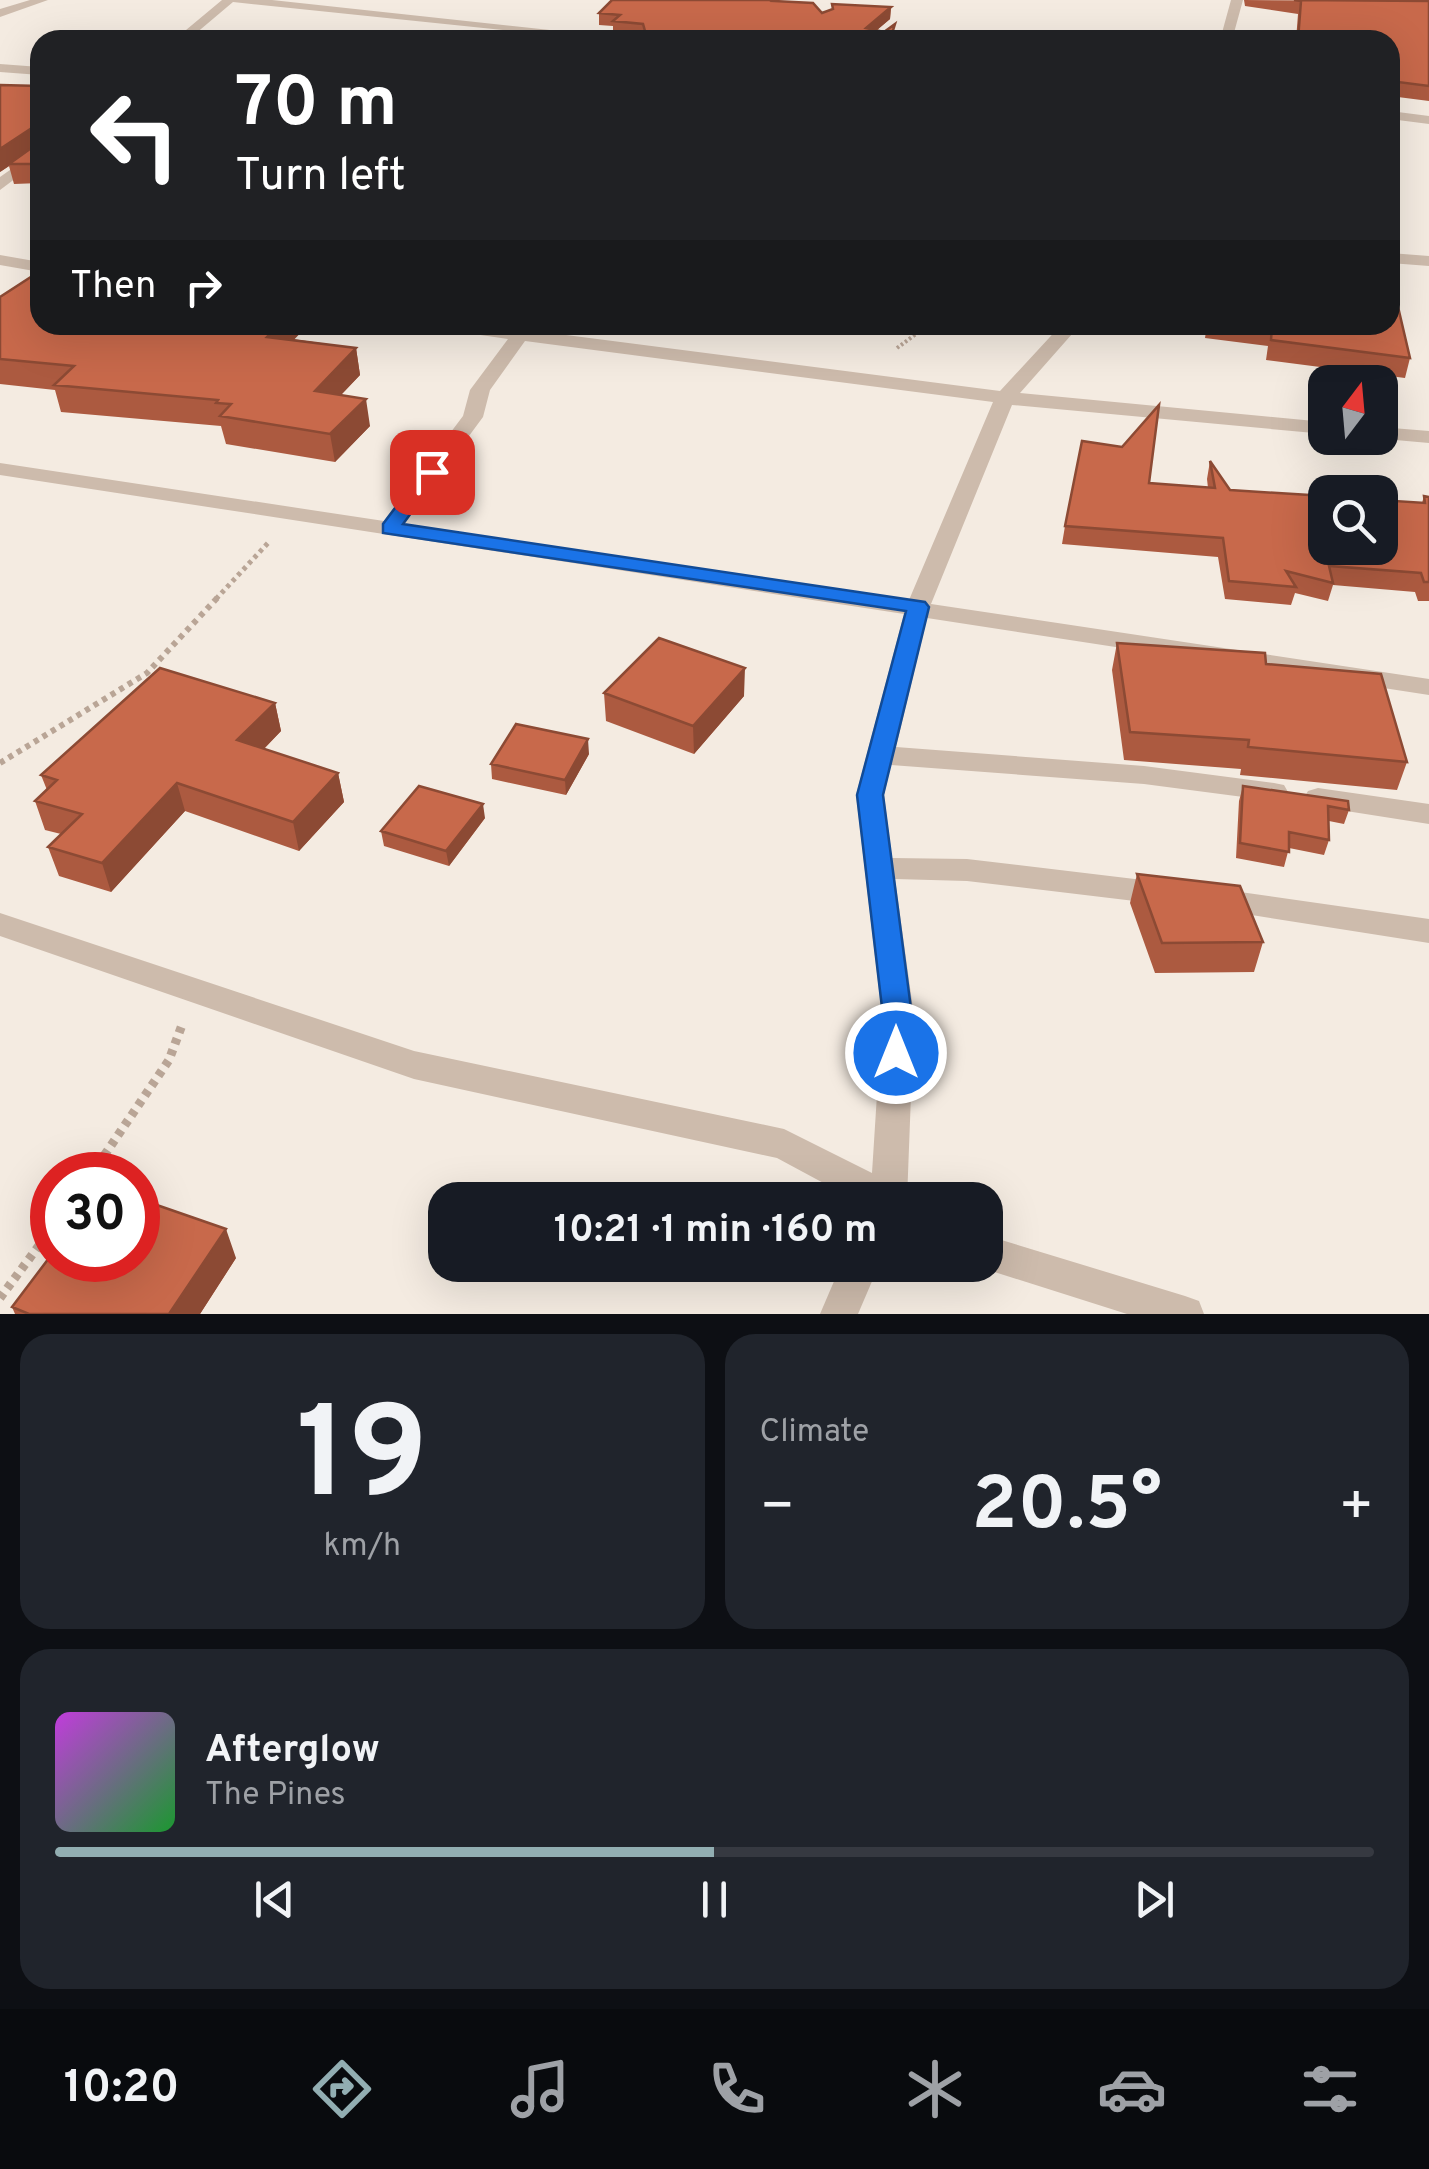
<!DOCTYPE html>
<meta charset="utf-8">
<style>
:root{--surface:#171b24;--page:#20242c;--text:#f1f3f6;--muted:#9ea1a6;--line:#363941;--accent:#92aeb2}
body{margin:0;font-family:Overpass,sans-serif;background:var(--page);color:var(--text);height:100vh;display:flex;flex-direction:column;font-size:38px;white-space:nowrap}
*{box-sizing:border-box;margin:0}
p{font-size:32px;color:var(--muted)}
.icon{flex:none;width:55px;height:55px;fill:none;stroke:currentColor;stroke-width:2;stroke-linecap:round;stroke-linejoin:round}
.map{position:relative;height:1314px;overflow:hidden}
.side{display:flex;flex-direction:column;gap:20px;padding:20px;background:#0d0f14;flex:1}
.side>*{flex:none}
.hud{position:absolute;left:30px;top:30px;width:1370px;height:305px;border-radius:30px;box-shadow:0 10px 40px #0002;background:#202124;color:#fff;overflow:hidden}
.needle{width:65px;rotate:16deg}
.tools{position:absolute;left:1308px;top:365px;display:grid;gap:20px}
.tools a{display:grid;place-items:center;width:90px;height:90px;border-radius:20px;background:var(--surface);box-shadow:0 10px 40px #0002;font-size:50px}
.speed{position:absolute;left:30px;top:1152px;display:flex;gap:20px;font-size:50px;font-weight:700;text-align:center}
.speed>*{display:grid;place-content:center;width:130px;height:130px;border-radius:50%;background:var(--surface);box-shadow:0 10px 40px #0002;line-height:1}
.speed .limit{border:15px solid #d22;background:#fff;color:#111}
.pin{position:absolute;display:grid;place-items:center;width:85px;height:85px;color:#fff;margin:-42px;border-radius:20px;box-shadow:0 5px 15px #0006}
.me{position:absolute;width:110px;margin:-55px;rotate:0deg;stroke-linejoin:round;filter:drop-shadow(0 0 8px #0008)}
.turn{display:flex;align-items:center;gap:35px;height:210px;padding:0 40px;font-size:45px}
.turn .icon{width:130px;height:130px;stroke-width:2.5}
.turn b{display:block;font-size:70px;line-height:85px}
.then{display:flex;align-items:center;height:95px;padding:0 40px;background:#0003;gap:20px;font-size:38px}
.big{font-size:75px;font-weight:700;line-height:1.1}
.side .card{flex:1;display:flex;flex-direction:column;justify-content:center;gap:15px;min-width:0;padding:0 35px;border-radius:30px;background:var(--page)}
.side .dial{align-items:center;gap:0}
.dial b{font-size:130px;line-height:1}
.song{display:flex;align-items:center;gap:30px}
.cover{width:120px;height:120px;border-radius:15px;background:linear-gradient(135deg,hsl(290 70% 55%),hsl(130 70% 35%))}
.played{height:10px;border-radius:5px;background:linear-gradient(90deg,var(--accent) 50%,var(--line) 50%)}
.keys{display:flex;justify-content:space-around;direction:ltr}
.heat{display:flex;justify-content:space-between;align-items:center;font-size:55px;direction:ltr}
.side .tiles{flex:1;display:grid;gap:20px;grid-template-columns:1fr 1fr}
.card:last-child{grid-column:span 2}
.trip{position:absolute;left:428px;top:1182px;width:575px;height:100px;border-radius:30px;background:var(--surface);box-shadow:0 10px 40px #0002;font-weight:700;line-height:100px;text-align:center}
.tab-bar{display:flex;height:160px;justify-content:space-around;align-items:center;background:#090b0e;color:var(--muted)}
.tab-bar .icon{width:70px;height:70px}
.tab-bar .on{color:var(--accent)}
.tab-bar b{font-size:45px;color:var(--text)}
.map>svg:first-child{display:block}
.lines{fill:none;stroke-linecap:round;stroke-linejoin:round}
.path-far3{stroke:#b9a596;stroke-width:4;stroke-dasharray:2.5 2.5;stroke-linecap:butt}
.path-far2{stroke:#b9a596;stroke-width:5;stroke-dasharray:4 4;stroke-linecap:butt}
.path-far1{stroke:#b9a596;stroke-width:6;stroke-dasharray:5 5;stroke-linecap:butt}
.path{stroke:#b9a596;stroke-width:9;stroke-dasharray:6 6;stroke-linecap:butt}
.street{fill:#cdbbac;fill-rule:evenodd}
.wall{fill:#ac5a40}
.shaded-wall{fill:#8c4a34}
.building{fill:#c8694b;stroke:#8c4a34;stroke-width:2.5}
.route{fill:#1a73e8;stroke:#114b97;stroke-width:2.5}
</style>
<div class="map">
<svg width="1429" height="1314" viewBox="0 0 1429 1314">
<rect width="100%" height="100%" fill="#f4ebe1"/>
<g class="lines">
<path class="path-far3" d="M256 40 285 38
M897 348 928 325"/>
<path class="path-far2" d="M216 599 268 543"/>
<path class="path-far1" d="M0 763 147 673 219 596"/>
<path class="path" d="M91 1175 169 1060 182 1025
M0 1298 52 1228"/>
<path class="street" d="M30 0H48L0 17V9Z
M222 0H272L643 40H600L233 2 188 40H174Z
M1231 0H1243L1232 40H1220Z
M0 64 40 67V75L0 72Z
M1390 111 1429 116V124L1390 119Z
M40 149V160L0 190V177Z
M1390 253 1429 256V266L1390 263Z
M0 255 40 262V272L0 265Z
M437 325H488L1000 391 1061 325H1080L1020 393 1325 422V434L1012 405 931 604 1429 679V695L927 618 896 747 1144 766 1274 783 1284 785 1288 792 1284 799 1274 801 1144 784 891 765 884 795 892 858 967 859 1168 883 1179 886 1183 894 1179 902 1168 905 967 881 895 879 914 1016 907 1200H855L777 1158 414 1079 0 936V913L414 1051 784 1129 872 1173 882 1016 856 795 904 614 0 475V463L384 521 463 416 470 390 508 339 446 330ZM525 341 993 402 909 600 404 524 483 417 490 390Z
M1380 427 1429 431V443L1373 438H1380Z
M1318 788 1429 804V824L1308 805 1304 798 1308 791Z
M1212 888 1429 919V943L1201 907 1197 899 1201 891Z
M985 1235 1185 1296 1199 1301 1204 1314H1127L985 1269 974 1265H985Z
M841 1265H879L858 1314H820Z"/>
</g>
<path class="wall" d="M1244 0 1429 1V101L1390 96V40H1296L1298 14 1245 6Z
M792 2 822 13 832 9V4L891 7 890 19 877 30 894 36 613 32V26L599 25V13Z
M40 86V183L14 184 9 166 0 172Z
M0 297 356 348 360 375 341 395 370 426 335 462 226 444 221 426 61 412 55 390 0 384Z
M1207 325H1390L1410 358 1405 378 1266 360 1268 346 1205 338Z
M1210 461 1230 490 1422 503 1424 496 1429 497V601H1418L1415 592 1333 585 1328 601 1295 593 1291 605 1225 599 1218 557 1062 544 1065 526 1149 483 1208 488 1207 479Z
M1117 643 1266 664 1407 762 1397 790 1240 775 1241 769 1124 760 1112 670Z
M604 693 744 696 694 754 606 721Z
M275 703 281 731 264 749 338 773 344 802 299 851 185 811 111 892 59 876 48 847 61 834 45 830 35 801 47 790 41 775Z
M589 754 566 795 492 779 491 764Z
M1243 786 1349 810 1344 824 1329 821V840L1324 855 1289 848 1284 867 1236 858 1239 801Z
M485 818 449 866 384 846 381 831Z
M1137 874 1263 942 1254 972 1155 973 1130 903Z
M236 1258 200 1314H15L12 1307 138 1260Z"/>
<path class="shaded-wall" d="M891 7 890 19 865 40 866 28Z
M35 126 40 146 9 164V166L0 172V149Z
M279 325H308L272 363 267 337Z
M356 348 360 375 319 418 315 391Z
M366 399 370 426 335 462 330 434Z
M745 668 744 696 694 754 693 726Z
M275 703 281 731 244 769 237 740Z
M588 739 589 754 566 795 565 780Z
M338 773 344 802 299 851 293 822Z
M177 783 185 811 111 892 102 863Z
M483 804 485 818 449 866 446 851Z
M226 1229 236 1258 200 1314H169Z"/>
<path class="building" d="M612 0H776L774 1 813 3 822 13 833 9 832 4 891 7 866 28 884 32 895 24 890 40H591L600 32 645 31 643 24 613 21 620 15 599 13Z
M1294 0 1429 1V86L1390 81V40H1298L1301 1Z
M0 85 40 86V164H9L37 144 35 126 0 149Z
M37 273H40V325H279L267 337 356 348 315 391 366 399 330 434 220 416 231 404 216 403 218 400 54 385 74 366 0 359V297Z
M1390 294H1395L1410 358 1271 340 1272 327 1258 325H1390Z
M1159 405 1149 483 1215 488 1210 461 1230 490 1325 496V548H1380V500L1425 503 1424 496 1429 497V582H1424L1421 573 1329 566 1333 583 1286 571 1296 587 1229 581 1223 538 1065 526 1082 441 1122 447Z
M659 638 745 668 693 726 604 693Z
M1117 643 1265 653 1266 664 1381 674 1407 762 1248 747 1249 740 1130 732Z
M160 668 275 703 237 740 338 773 293 822 177 783 102 863 48 847 82 814 35 801 57 780 41 775Z
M516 724 588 739 565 780 491 764Z
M419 786 483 804 446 851 381 831Z
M1243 786 1348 801 1349 810 1328 806 1329 840 1289 832V852L1240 843Z
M1137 874 1240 886 1263 942 1162 943Z
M151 1203 226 1229 169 1314H29L12 1307 52 1254V1260H138V1222Z"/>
<path class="route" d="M432 466 441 472 403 524 925 602 929 607 883 795 912 1016 906 1061 896 1065 885 1061 881 1053 883 1016 857 795 906 611 383 533V524L425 468Z"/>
</svg>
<div class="tools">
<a><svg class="needle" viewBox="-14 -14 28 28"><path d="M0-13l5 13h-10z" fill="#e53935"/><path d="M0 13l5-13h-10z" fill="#9ea1a6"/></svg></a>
<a><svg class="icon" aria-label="search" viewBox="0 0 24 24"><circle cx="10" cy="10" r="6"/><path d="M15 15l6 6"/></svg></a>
</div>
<div class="speed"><div class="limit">30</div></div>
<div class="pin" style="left:432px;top:472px;background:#d93025"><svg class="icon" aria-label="arrive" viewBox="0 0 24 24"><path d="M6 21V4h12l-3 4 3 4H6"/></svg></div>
<svg class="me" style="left:896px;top:1053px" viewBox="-20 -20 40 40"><circle r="17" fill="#1a73e8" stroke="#fff" stroke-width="3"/><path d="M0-11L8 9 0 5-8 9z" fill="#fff"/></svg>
<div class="trip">10:21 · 1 min · 160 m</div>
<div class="hud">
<div class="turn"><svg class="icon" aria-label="left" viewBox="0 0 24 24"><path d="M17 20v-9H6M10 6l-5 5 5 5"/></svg><div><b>70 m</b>Turn left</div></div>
<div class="then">Then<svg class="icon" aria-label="right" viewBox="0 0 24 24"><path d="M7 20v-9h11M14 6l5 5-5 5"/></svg></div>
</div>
</div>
<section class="side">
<div class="tiles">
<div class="card dial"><b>19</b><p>km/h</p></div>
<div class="card"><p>Climate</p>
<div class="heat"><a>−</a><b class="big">20.5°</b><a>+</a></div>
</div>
<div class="card">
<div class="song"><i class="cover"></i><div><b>Afterglow</b><p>The Pines</p></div></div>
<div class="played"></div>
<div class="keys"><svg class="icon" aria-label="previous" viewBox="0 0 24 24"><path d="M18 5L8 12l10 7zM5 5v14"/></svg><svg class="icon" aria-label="pause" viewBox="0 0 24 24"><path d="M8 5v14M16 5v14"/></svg><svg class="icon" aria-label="next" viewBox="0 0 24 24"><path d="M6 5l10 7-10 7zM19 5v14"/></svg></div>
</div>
</div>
</section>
<nav class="tab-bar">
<b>10:20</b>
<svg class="icon on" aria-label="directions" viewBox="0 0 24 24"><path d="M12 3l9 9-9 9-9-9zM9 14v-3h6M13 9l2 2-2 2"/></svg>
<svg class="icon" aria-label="music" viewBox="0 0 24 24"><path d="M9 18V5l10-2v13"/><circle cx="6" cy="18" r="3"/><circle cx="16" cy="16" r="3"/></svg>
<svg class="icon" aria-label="phone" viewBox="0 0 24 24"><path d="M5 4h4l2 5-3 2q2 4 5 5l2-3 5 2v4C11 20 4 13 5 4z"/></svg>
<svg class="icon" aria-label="climate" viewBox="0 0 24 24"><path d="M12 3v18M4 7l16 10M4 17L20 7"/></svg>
<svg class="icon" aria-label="car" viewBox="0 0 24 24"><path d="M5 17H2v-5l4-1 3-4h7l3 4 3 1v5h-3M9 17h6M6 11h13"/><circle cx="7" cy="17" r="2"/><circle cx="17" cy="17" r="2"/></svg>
<svg class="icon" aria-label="filters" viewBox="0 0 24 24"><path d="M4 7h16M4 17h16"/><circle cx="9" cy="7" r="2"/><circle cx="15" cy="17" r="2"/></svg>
</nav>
